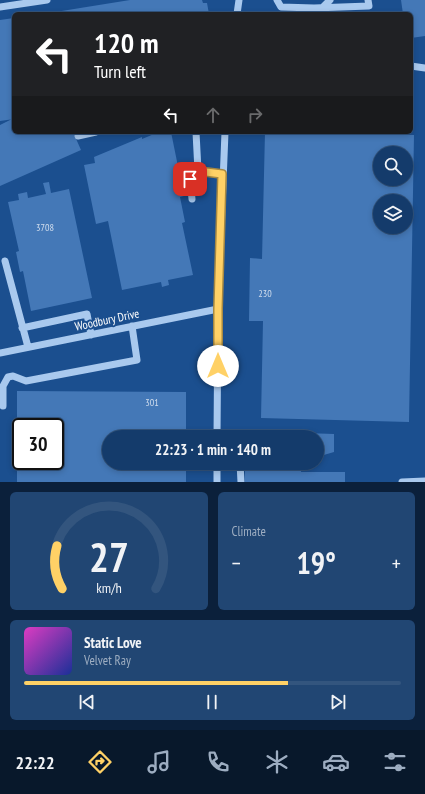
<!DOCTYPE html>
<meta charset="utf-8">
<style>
:root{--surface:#143b6b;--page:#214673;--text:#f1f3f6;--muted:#9dadc1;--line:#33557e;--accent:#ffd166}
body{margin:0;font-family:"PT Sans Narrow",sans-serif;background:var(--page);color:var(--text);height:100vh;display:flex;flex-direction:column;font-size:15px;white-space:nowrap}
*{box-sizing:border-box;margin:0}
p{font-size:13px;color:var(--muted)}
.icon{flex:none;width:22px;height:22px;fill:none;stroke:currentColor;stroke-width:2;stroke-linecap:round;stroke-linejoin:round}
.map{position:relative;height:482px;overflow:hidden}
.sheet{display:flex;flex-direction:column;gap:10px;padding:10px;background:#0b203b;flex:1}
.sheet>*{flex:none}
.guide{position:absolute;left:12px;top:12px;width:401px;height:122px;border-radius:6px;box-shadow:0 2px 6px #0003,0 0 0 1px var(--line);background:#202124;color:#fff;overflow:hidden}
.controls{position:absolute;left:373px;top:146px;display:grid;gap:8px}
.controls a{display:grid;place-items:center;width:40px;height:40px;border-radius:50%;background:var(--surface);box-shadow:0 2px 6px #0003,0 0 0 1px var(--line);font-size:20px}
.speed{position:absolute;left:12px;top:418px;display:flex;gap:8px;font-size:20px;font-weight:700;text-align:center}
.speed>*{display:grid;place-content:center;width:52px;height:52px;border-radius:50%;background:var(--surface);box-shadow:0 2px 6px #0003,0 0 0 1px var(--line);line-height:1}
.speed .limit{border:2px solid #111;border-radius:6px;background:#fff;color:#111}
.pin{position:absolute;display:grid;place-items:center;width:34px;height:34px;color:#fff;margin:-17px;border-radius:8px;box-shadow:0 2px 6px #0006}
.me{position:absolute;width:44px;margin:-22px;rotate:0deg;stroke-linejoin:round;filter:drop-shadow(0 0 3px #0008)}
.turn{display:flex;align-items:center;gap:14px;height:84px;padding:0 16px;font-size:18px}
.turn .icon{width:52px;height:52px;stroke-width:2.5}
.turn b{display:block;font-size:28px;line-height:34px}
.lanes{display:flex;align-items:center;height:38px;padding:0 16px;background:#0003;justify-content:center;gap:20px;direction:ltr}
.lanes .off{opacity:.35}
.big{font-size:30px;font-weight:700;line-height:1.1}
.sheet .card{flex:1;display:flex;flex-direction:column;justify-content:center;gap:6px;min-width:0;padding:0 14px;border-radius:6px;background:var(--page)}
.sheet .dial{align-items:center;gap:0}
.dial svg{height:104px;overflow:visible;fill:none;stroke:var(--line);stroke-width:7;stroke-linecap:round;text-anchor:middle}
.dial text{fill:var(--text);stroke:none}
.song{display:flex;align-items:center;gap:12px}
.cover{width:48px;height:48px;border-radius:6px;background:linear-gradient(135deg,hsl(310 70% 55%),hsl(230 70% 35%))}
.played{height:4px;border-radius:2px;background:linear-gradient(90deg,var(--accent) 70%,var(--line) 70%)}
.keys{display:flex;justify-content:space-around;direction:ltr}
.heat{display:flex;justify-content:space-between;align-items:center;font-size:22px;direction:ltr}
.sheet .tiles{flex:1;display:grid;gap:10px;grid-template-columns:1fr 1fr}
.card:last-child{grid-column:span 2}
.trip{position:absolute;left:102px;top:430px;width:222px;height:40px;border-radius:20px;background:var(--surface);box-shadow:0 2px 6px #0003,0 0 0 1px var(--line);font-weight:700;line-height:40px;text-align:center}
.tabs{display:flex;height:64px;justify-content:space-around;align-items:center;background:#08182b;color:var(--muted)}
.tabs .icon{width:28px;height:28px}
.tabs .active{color:var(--accent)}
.tabs b{font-size:18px;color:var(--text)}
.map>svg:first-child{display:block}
.building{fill:#4478b7;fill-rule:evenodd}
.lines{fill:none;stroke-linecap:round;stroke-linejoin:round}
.minor{stroke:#a9c9ee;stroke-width:7}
.route-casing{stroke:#a68842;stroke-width:10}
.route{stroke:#ffd166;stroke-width:7}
.labels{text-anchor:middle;stroke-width:4;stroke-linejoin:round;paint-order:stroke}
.number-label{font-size:10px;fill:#d0dded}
.street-label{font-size:12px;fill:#fff;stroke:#1b4f8f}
</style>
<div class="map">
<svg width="425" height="482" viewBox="0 0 425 482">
<rect width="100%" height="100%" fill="#1b4f8f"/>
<path class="building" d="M130 0H202L203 3H207L209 14H43Z
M401 0H425V36L411 38V14H403Z
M14 18V106H13L14 119 0 121V20Z
M14 118V132H73L81 150 0 186V125Z
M159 132H171L184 196 180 197 185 222 182 223 193 275 168 280 169 285 162 287 161 282 122 290 108 221 96 224 84 165 95 163 94 157 142 137V139Z
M265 132H365V134L414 135 409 422 261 418 263 321H249L250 258 262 259ZM380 153H406V179H380ZM380 201H406V227H380Z
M49 182 51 193 69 189 92 298 31 311 23 271 20 272 16 252 19 251 8 202 19 200 18 194 27 192 28 198 46 194 43 183Z
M17 391 186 392V437H109V463H186V482H17ZM21 427H55V461H21Z
M245 431 334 434V452L317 457V437H245Z
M245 463H302L301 472H345V482H245Z"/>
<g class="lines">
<path class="minor" d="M277 0 281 7 314 8 369 6 368 0
M0 7 47 0
M323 7 330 0
M237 14 239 0
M411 66 425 68
M196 132 198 171 222 174
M78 136 96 132
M192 199 190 179 198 171
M5 261 28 347
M22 328 87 314 91 335
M0 353 218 309
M3 406V386L8 377 13 376 26 381 137 360 132 326
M217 437 218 309 225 132
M237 463H240L241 482
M217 482V463
M402 482 425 481"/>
</g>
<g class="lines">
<defs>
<path id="route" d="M190 179 198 171 222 174 218 309V366"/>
</defs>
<use href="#route" class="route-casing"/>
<use href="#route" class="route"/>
</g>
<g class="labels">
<g class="number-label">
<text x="45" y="231">3708</text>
<text x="265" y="297">230</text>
<text x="152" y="406">301</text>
</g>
<g class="street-label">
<text transform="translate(107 320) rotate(-12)" y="4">Woodbury Drive</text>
</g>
</g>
</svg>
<div class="controls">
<a><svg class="icon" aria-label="search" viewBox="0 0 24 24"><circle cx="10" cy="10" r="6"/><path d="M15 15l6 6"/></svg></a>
<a><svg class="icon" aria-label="layers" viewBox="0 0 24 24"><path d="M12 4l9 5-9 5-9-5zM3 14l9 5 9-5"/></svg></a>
</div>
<div class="speed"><div class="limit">30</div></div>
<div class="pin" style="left:190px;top:179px;background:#d93025"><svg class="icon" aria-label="arrive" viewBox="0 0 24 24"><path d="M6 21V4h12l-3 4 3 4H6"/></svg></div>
<svg class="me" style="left:218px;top:366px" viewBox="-20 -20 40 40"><circle r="19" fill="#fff"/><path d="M0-13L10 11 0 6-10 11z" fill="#ffd166"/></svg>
<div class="trip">22:23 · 1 min · 140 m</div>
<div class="guide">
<div class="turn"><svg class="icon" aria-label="left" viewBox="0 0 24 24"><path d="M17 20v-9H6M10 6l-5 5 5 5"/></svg><div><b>120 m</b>Turn left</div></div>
<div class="lanes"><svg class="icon" aria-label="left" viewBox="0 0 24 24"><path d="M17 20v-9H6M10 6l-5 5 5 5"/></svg><svg class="icon off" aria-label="ahead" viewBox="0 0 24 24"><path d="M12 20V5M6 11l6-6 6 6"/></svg><svg class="icon off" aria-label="right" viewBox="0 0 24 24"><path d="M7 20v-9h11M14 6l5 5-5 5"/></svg></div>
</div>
</div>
<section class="sheet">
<div class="tiles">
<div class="card dial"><svg viewBox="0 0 100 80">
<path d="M14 69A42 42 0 1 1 86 69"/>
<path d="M14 69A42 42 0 0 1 10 36" stroke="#ffd166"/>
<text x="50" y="56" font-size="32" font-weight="700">27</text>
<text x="50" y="72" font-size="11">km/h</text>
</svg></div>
<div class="card"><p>Climate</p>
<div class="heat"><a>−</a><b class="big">19°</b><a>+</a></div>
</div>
<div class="card">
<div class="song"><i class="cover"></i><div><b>Static Love</b><p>Velvet Ray</p></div></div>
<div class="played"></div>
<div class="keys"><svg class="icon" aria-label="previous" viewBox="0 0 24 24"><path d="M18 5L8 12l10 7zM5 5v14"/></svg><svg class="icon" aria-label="pause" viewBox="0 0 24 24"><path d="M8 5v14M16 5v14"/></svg><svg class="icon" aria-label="next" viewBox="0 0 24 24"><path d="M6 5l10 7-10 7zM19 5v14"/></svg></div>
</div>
</div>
</section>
<nav class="tabs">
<b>22:22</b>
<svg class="icon active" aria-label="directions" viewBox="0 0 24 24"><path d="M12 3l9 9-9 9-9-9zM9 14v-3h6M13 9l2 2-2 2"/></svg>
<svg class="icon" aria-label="music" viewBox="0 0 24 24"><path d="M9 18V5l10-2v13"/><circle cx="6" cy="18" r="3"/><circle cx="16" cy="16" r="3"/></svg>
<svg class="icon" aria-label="phone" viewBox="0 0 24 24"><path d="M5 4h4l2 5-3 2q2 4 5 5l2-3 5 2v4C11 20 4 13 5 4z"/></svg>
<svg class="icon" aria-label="climate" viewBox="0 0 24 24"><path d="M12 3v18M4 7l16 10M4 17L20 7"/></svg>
<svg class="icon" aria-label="car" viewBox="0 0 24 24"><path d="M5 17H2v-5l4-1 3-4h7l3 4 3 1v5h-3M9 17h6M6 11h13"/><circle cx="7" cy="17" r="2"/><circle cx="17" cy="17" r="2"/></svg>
<svg class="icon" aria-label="filters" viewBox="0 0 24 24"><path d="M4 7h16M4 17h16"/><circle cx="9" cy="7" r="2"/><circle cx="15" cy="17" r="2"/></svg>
</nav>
